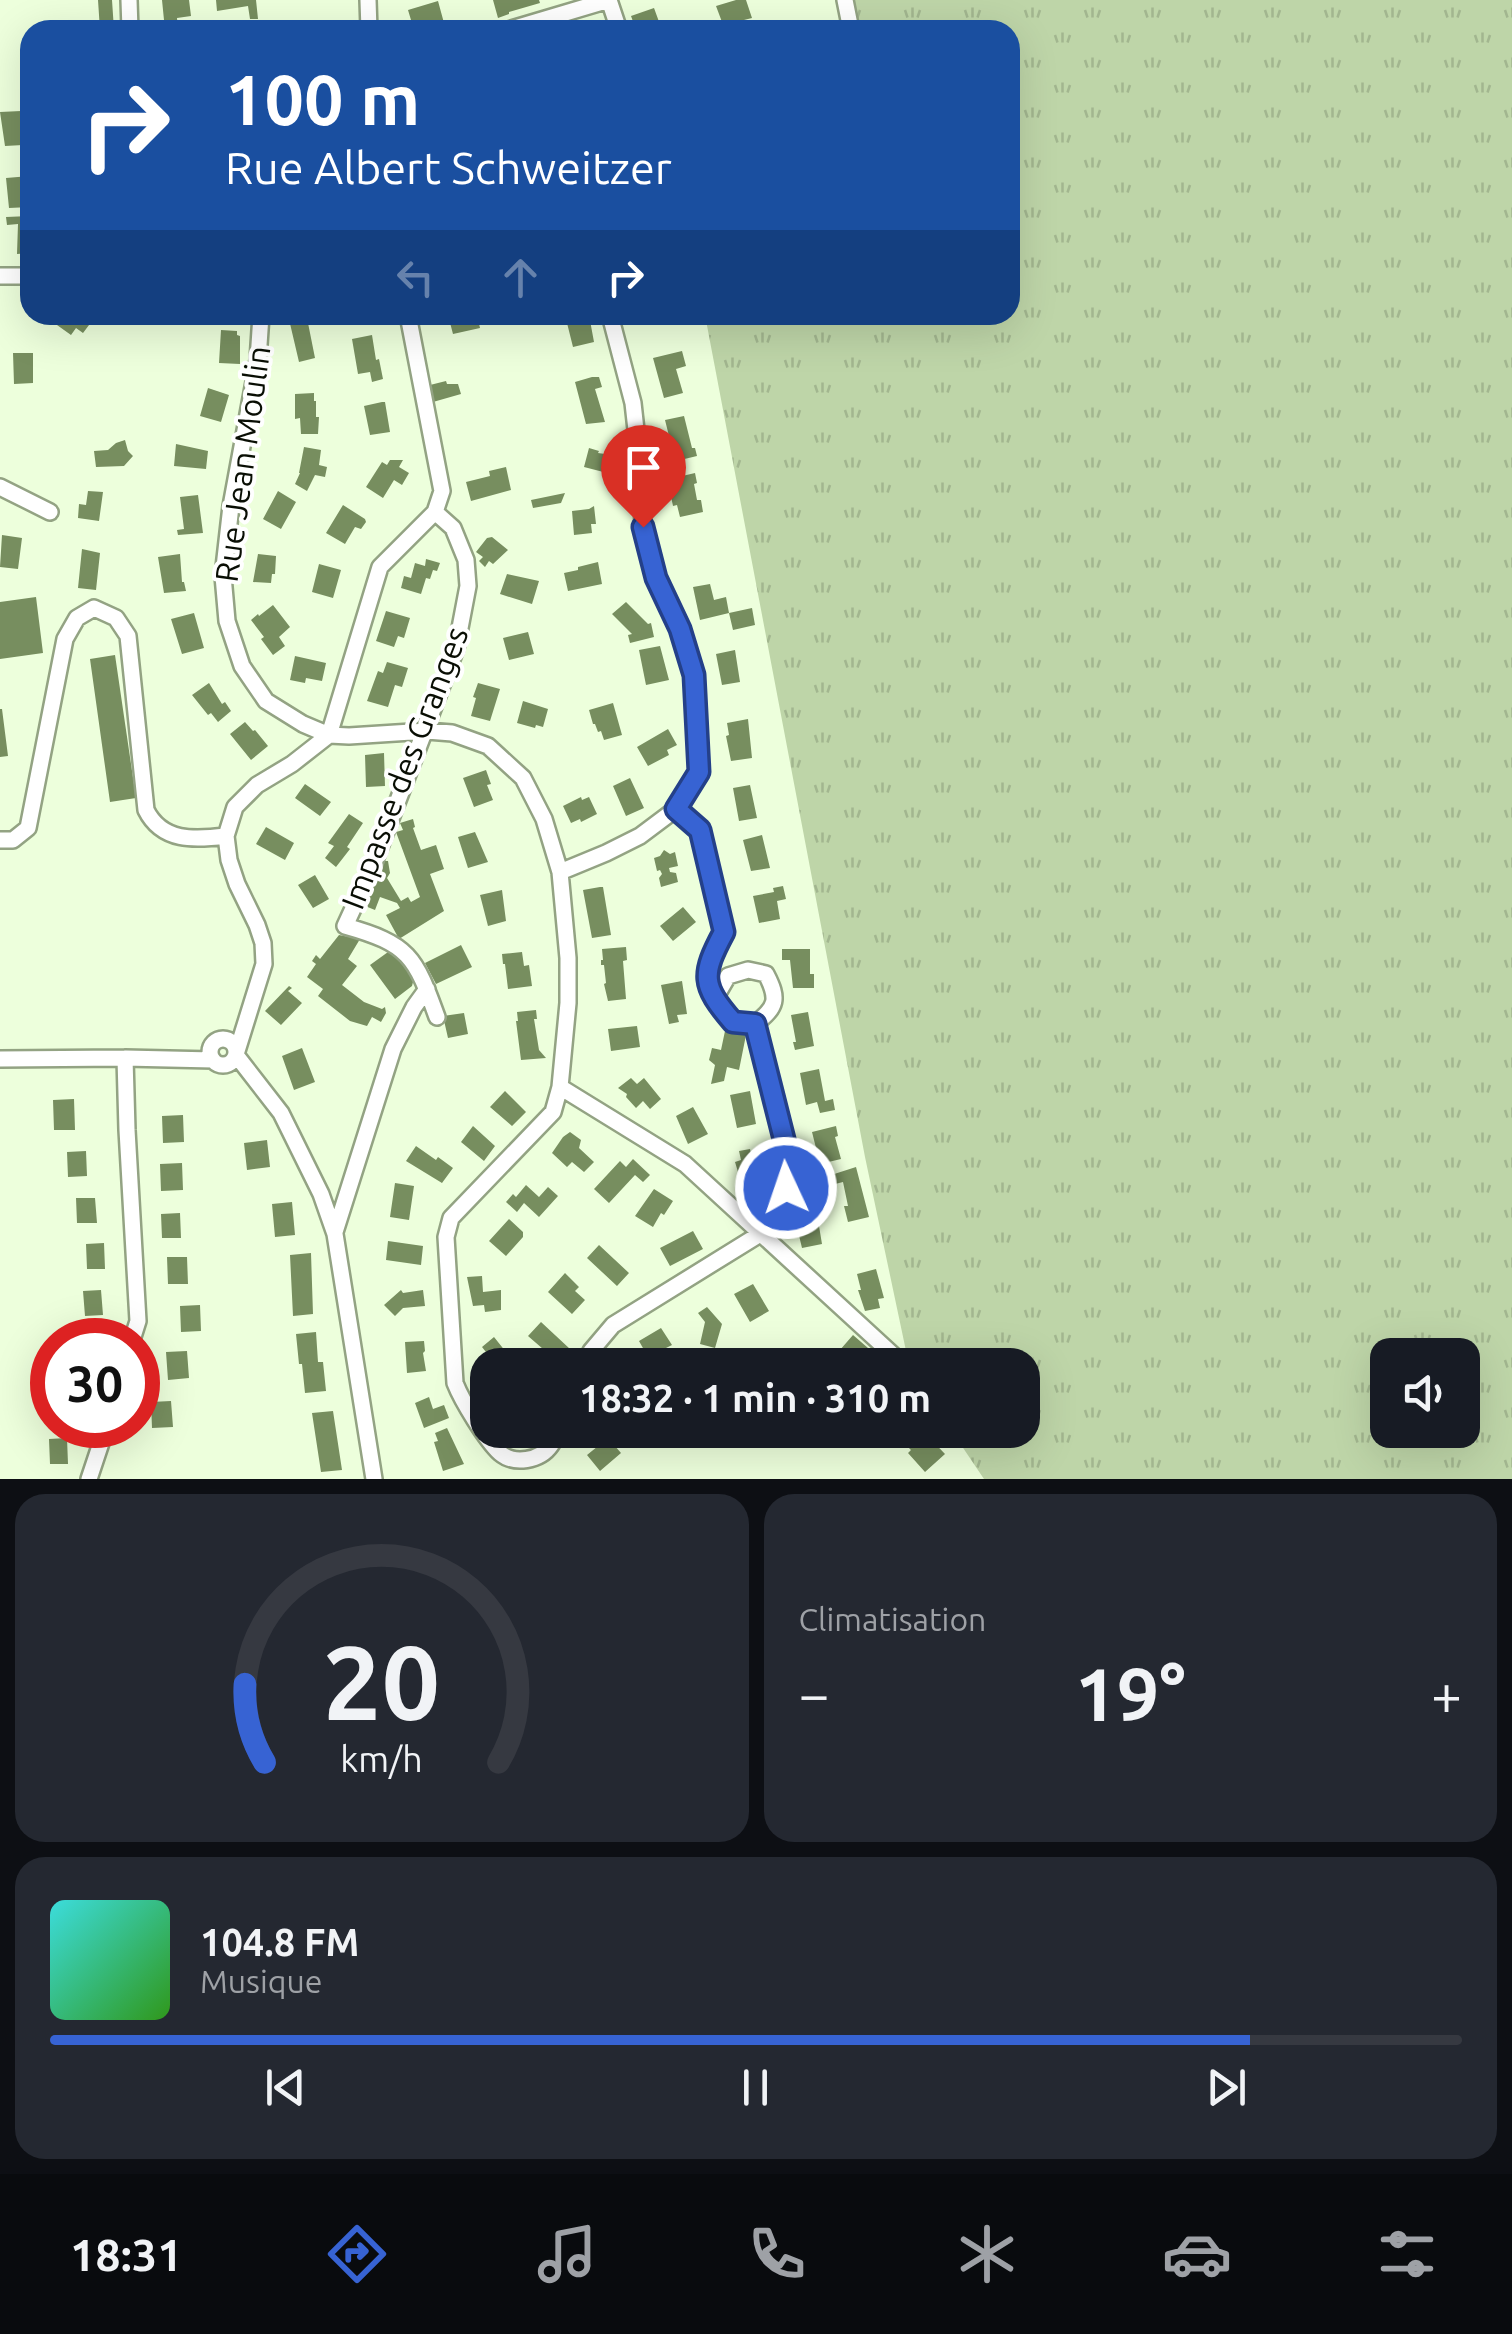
<!DOCTYPE html>
<html lang="fr">
<meta charset="utf-8">
<style>
:root{--surface:#171b24;--page:#242831;--text:#f1f3f6;--muted:#9ea1a6;--line:#363941;--accent:#3763d3}
body{margin:0;font-family:Ubuntu,sans-serif;background:var(--page);color:var(--text);height:100vh;display:flex;flex-direction:column;font-size:38px;white-space:nowrap}
*{box-sizing:border-box;margin:0}
p{font-size:32px;color:var(--muted)}
.icon{flex:none;width:55px;height:55px;fill:none;stroke:currentColor;stroke-width:2;stroke-linecap:round;stroke-linejoin:round}
.map{position:relative;height:1479px;overflow:hidden}
.side{display:flex;flex-direction:column;gap:15px;padding:15px;background:#0d0f14;flex:1}
.side>*{flex:none}
.hud{position:absolute;left:20px;top:20px;width:1000px;height:305px;border-radius:30px;box-shadow:0 10px 40px #0002;background:#1a4fa0;color:#fff;overflow:hidden}
.tools{position:absolute;left:1370px;top:1338px;display:grid;gap:20px}
.tools a{display:grid;place-items:center;width:110px;height:110px;border-radius:20px;background:var(--surface);box-shadow:0 10px 40px #0002;font-size:50px}
.speed{position:absolute;left:30px;top:1318px;display:flex;gap:20px;font-size:50px;font-weight:700;text-align:center}
.speed>*{display:grid;place-content:center;width:130px;height:130px;border-radius:50%;background:var(--surface);box-shadow:0 10px 40px #0002;line-height:1}
.speed .limit{border:15px solid #d22;background:#fff;color:#111}
.pin{position:absolute;display:grid;place-items:center;width:85px;height:85px;color:#fff;margin:-102px -42px;border-radius:50% 50% 50% 0;rotate:-45deg;box-shadow:0 0 10px #0007}
.pin .icon{rotate:45deg}
.me{position:absolute;width:110px;margin:-55px;rotate:357deg;stroke-linejoin:round;filter:drop-shadow(0 0 8px #0008)}
.turn{display:flex;align-items:center;gap:35px;height:210px;padding:0 40px;font-size:45px}
.turn .icon{width:130px;height:130px;stroke-width:2.5}
.turn b{display:block;font-size:70px;line-height:85px}
.lanes{display:flex;align-items:center;height:95px;padding:0 40px;background:#0003;justify-content:center;gap:50px;direction:ltr}
.lanes .off{opacity:.35}
.big{font-size:75px;font-weight:700;line-height:1.1}
.side .tile{flex:1;display:flex;flex-direction:column;justify-content:center;gap:15px;min-width:0;padding:0 35px;border-radius:30px;background:var(--page)}
.side .dial{align-items:center;gap:0}
.dial svg{height:260px;overflow:visible;fill:none;stroke:var(--line);stroke-width:7;stroke-linecap:round;text-anchor:middle}
.dial text{fill:var(--text);stroke:none}
.song{display:flex;align-items:center;gap:30px}
.cover{width:120px;height:120px;border-radius:15px;background:linear-gradient(135deg,hsl(180 70% 55%),hsl(110 70% 35%))}
.played{height:10px;border-radius:5px;background:linear-gradient(90deg,var(--accent) 85%,var(--line) 85%)}
.keys{display:flex;justify-content:space-around;direction:ltr}
.heat{display:flex;justify-content:space-between;align-items:center;font-size:55px;direction:ltr}
.side .tiles{flex:1;display:grid;gap:15px;grid-template-columns:1fr 1fr}
.tile:last-child{grid-column:span 2}
.trip{position:absolute;left:470px;top:1348px;width:570px;height:100px;border-radius:30px;background:var(--surface);box-shadow:0 10px 40px #0002;font-weight:700;line-height:100px;text-align:center}
.tab-bar{display:flex;height:160px;justify-content:space-around;align-items:center;background:#090b0e;color:var(--muted)}
.tab-bar .icon{width:70px;height:70px}
.tab-bar .current{color:var(--accent)}
.tab-bar b{font-size:45px;color:var(--text)}
.map>svg:first-child{display:block}
.grass{fill:url(#grass-tufts);fill-rule:evenodd}
.building{fill:#778e5f}
.lines{fill:none;stroke-linecap:round;stroke-linejoin:round}
.minor-casing{stroke:#93a383;stroke-width:20}
.minor{stroke:#fff;stroke-width:15}
.route-casing{stroke:#244089;stroke-width:25}
.route{stroke:#3763d3;stroke-width:18}
.labels{text-anchor:middle;stroke-width:8;stroke-linejoin:round;paint-order:stroke}
.street-label{font-size:32px;fill:#090e04;stroke:#fff}
</style>
<div class="map">
<svg width="1512" height="1479" viewBox="0 0 1512 1479">
<defs>
<pattern id="grass-tufts" width="24" height="20" patternUnits="userSpaceOnUse" patternTransform="scale(2.5)"><rect width="24" height="20" fill="#bed5a8"/><path d="M3 7l-1-3M5 7V3M7 7l1-3M15 17l-1-3M17 17v-4M19 17l1-3" fill="none" stroke="#a2b68f"/></pattern>
</defs>
<rect width="100%" height="100%" fill="#edffdc"/>
<path class="grass" d="M838 0H1512V1479H984L951 1430H1022V1365H909L865 1157 705 315H1010V30H843ZM1388 1355H1462V1430H1388Z"/>
<path class="building" d="M98 0H112L114 30H100Z
M162 0H189L191 16 177 18 178 30H165Z
M216 0H256L258 19H250L248 6 217 11Z
M493 0H539L540 3 509 12V14L498 18Z
M736 0H746L752 18 744 20 747 30H725L716 6Z
M438 1 444 23 438 25 440 30H414L408 10Z
M654 8 662 30H639L637 26 635 27 631 16Z
M21 111 23 145 5 146 0 112Z
M30 176V207L9 208 6 178Z
M30 216V253L17 254 18 224 7 225 6 217Z
M43 315H84L92 321 83 333 76 328 71 335Z
M288 315H304L306 324 308 323 315 358 299 362Z
M448 315H477L480 328 453 334Z
M565 315H589L594 342 573 347Z
M221 330 237 331V335L240 336V364L219 363Z
M372 335 376 360 379 359 383 379 372 382 370 372 358 374 352 339Z
M682 351 686 366 676 369 683 393 664 398 653 358Z
M13 353H33V383L14 384Z
M592 377H599L602 387 595 389 605 422 586 424 575 382Z
M446 381 447 384H458L461 394 433 402 430 385Z
M208 388 229 395 221 422 200 416Z
M314 393V401H316V417H319L318 434H301L300 418 295 419V394Z
M382 402H385L390 432 370 435 364 406Z
M684 416 692 448H695L697 456 676 461 671 436H669L665 420Z
M125 440 128 451 133 456 124 466 96 467 94 451 108 450 116 443Z
M176 444 208 451 206 469 174 466Z
M304 447 321 450 319 465 327 467 325 477 315 475 307 491 295 484 300 473H299Z
M589 448 599 451 598 453 619 456 615 475 584 467Z
M390 460H403L399 467 409 473 402 485 394 480 383 498 366 487 382 462 387 465Z
M506 467 511 490 471 501 466 482 490 476 489 471Z
M695 473 697 483 694 484 697 500H701L703 512 680 517 677 505 673 506 669 487 680 485 678 477Z
M88 491 103 492 99 521 78 518 79 504 86 505Z
M278 491 296 502 281 529 263 519Z
M565 493 561 503 533 508 531 500Z
M198 495 203 533 178 535 177 530 184 529 180 497Z
M343 505 365 519 366 522 361 529 355 527 345 544 326 533Z
M594 506 596 524H591L592 533 574 535 572 511 589 509Z
M2 535 22 538 18 569 0 567Z
M492 537 508 550 493 564 489 561 485 567 479 561 483 557 476 552 487 538Z
M82 549 100 553 96 590 78 588Z
M180 554 182 582H184L186 591 164 593 158 557Z
M258 554 276 556 275 574H272L271 583 253 582Z
M426 559 440 563 437 571 433 570 430 579 426 578 421 594 401 588 404 576 411 578 415 563 425 566Z
M598 562 602 584 568 591 564 573 578 570V567Z
M319 564 341 570 333 598 312 592Z
M507 574 539 581 532 604 500 594Z
M710 584 714 600 726 597 729 613 700 620 693 587Z
M36 597 43 653 0 659V602Z
M626 602 648 624 651 623 654 637 630 643 628 635 632 634 612 614Z
M273 605 290 627 279 637 285 646 273 655 261 639 264 637 251 620 258 614 259 616Z
M752 608 755 625 733 630 729 613Z
M386 611 410 618 404 638 398 636 394 647 376 641Z
M194 613 204 648 182 654 171 619Z
M528 632 534 654 509 660 503 638Z
M660 646 669 680 646 685 639 650Z
M735 650 740 682 722 685 716 654Z
M115 655 136 798 110 802 90 659Z
M295 656 326 663 322 681 306 678 305 683 290 680Z
M387 662 408 668 402 687 395 685 388 707 367 701 378 671 383 673Z
M209 683 222 704 225 702 231 711 218 722 211 713 208 715 192 695Z
M478 683 500 689 490 721 471 716 476 698 473 697Z
M523 701 548 709 543 727 536 725 535 728 517 723Z
M613 703 622 735 604 740 601 731 598 732 595 724H593L589 710Z
M0 709H2L8 756 0 757Z
M748 719 752 758 731 761 726 736 729 735 727 723Z
M245 722 253 731 255 730 268 746 251 760 230 734Z
M668 729 677 745 667 750 669 755 648 766 637 747Z
M384 753 385 786 366 787 365 755Z
M486 770 491 784 487 785 493 800 474 807 463 778Z
M630 778 644 808 626 816 613 786Z
M305 784 331 802 320 816 295 798Z
M750 785 757 818 739 821 733 788Z
M581 797 582 800 589 797 597 814 581 822 580 819 571 823 563 806Z
M349 814 363 823 347 847 350 849 336 867 325 858 334 846 328 843Z
M413 819 415 827 413 828 421 850 436 845 444 869 430 874 444 911 399 939 386 915 400 908 397 903 380 897 375 910 365 906 384 861H388L390 873 387 878 401 901 408 897 411 902 420 897 396 832 403 830 400 823Z
M266 827 294 843 285 860 256 844Z
M475 832 488 862 468 868 458 837Z
M762 835 770 868 751 871 743 840Z
M664 850 670 854 675 852 678 866 669 868 670 872 676 873 678 882 661 887 659 878 662 874 660 870 657 871 654 858 660 856Z
M315 875 329 899 313 908 298 885Z
M783 886 786 899 777 901 780 919 759 923 753 896 774 892 773 888Z
M600 887H603L611 935 592 938 583 890Z
M502 890 506 921 488 926 480 895Z
M683 907 696 922 673 941 660 926Z
M339 935 360 939 348 959 357 966 342 985 364 1002 382 1009 385 1007 386 1013 381 1022 372 1017 367 1026 350 1021 318 996 323 989 307 977 316 964 312 961 316 955 320 959Z
M461 945 472 967 436 984 425 963Z
M395 947 415 974 412 986 395 999 370 965Z
M626 947 627 960 623 961 626 999 608 1001 604 984 606 983 604 965H601V960H603L602 949Z
M782 949H810V974H814V988H793L790 960H782Z
M522 952 524 966 529 965 532 986 508 989 505 964H503L502 954Z
M682 981 687 1014 677 1015 679 1022 669 1024 661 985Z
M289 986 292 988 288 991 302 1003 281 1025 265 1011Z
M536 1010 537 1019H534L539 1050 546 1058 521 1060 516 1021H518L517 1012Z
M808 1012 814 1046 795 1050 793 1042H796L791 1015Z
M464 1013 468 1034 448 1038 443 1016Z
M637 1026 640 1047 611 1051 608 1029Z
M725 1031 746 1035 739 1070 727 1067 724 1081 711 1084 715 1065 709 1060 712 1048 721 1050Z
M302 1048 315 1082 294 1090 282 1056Z
M819 1069 825 1101 833 1099 835 1110 820 1113 817 1102 806 1105 800 1073Z
M631 1078 637 1084 644 1078 661 1099 650 1109 643 1101 636 1108 626 1097 627 1094 618 1088Z
M505 1091 526 1112 512 1126 490 1107Z
M750 1091 756 1124 737 1128 730 1095Z
M74 1099 75 1130H54L53 1100Z
M693 1107 708 1134 688 1144 676 1116Z
M183 1115 184 1142 163 1143 162 1116Z
M473 1126 495 1146 484 1161 461 1142Z
M836 1126 838 1136 835 1137 841 1159 820 1164 812 1132Z
M570 1132 581 1140 579 1148 594 1162 584 1172 572 1162 567 1167 552 1153 563 1137Z
M267 1140 270 1167 247 1170 244 1143Z
M416 1146 436 1160 438 1157 453 1168 442 1183 406 1161Z
M750 1149 752 1158 755 1157 763 1187 744 1192 735 1162 741 1160 739 1151Z
M86 1151 87 1176 68 1177 67 1152Z
M633 1159 650 1175 643 1182 635 1175 609 1203 594 1189 620 1161 626 1167Z
M182 1163 183 1190 161 1191 160 1164Z
M856 1167 869 1217 848 1222 844 1206H848L843 1182 831 1185 828 1176Z
M395 1183 414 1186 409 1220 390 1217Z
M526 1185 539 1197 548 1187 558 1196 539 1217 524 1203 517 1212 506 1202 513 1194 516 1197Z
M654 1189 673 1201 664 1215 661 1213 653 1227 635 1216Z
M76 1198H95L97 1223H77Z
M292 1202 295 1235 275 1237 272 1204Z
M180 1213 181 1238H162L161 1214Z
M817 1214 822 1244 802 1248 795 1219Z
M509 1219 523 1232V1237L506 1256 489 1241Z
M693 1231 703 1249 670 1266 660 1248Z
M388 1241 423 1246 421 1265 386 1260Z
M104 1243 105 1269H87L86 1244Z
M599 1245 629 1273 617 1286 587 1258Z
M311 1253 313 1314 293 1316 290 1255Z
M167 1257H187L188 1284H168Z
M876 1269 884 1298 878 1299 880 1308 865 1311 858 1290H861L857 1274Z
M565 1273 579 1287 575 1291 585 1300 572 1314 548 1292Z
M482 1276 483 1292 501 1290V1310L485 1312 484 1305 473 1306 467 1277Z
M753 1284 769 1311 750 1322 734 1294Z
M101 1290 103 1315 85 1316 83 1291Z
M401 1290 403 1293 423 1290 425 1306 403 1308 395 1316 384 1305Z
M200 1305 201 1331 181 1332 180 1306Z
M707 1307 722 1324 715 1348 700 1344 705 1322 698 1313Z
M541 1322 570 1349 558 1362 528 1336Z
M661 1328 672 1345 648 1357 639 1341Z
M316 1332 318 1362H323L326 1391 305 1393 302 1364H299L296 1334Z
M853 1335 868 1348 853 1365H824L831 1356 833 1358Z
M494 1337 506 1352 516 1365H489L493 1361 482 1347Z
M424 1341 425 1351 423 1353 426 1371 407 1373 405 1342Z
M187 1351 189 1378 168 1380 166 1352Z
M429 1397 433 1409 444 1405 449 1418 424 1428 415 1403Z
M171 1401 173 1427 152 1428 151 1402Z
M333 1411 342 1470 321 1472 312 1413Z
M447 1428 464 1464 443 1471 434 1442 438 1441 435 1433Z
M899 1430H914L918 1433 922 1430 945 1454 925 1472 908 1453 911 1450 900 1439 904 1435Z
M67 1438 68 1464H50L49 1439Z
M608 1438 621 1453 600 1471 587 1455Z"/>
<g class="lines">
<defs>
<path id="minor" d="M129 0 130 30
M368 0 369 30
M609 0 619 30
M845 0 851 30
M508 30 609 0
M0 276H30
M261 315 258 360 231 506 223 576 227 621 242 666 266 701 303 724 329 735 349 736 427 731 452 733 488 746 523 778 544 819 560 872 568 958V1003L560 1087 685 1164 904 1365
M0 487 50 512
M435 512 453 528 466 560 468 586 456 649 374 863 345 926C409 944 415 956 437 1017
M676 809 700 829 725 932C702 975 701 985 733 1021L755 1024 790 1163 786 1189 770 1203 742 1216
M0 840H13L28 828 65 639 77 618 94 608 116 618 128 636 146 810C162 842 194 840 226 836
M560 872 606 853 640 836 676 809 699 772 694 675 680 629 656 578 643 527 641 475 633 403 610 315
M714 1000 728 976 748 970 766 974C779 999 777 1007 755 1024
M210 1052a13 13 0 1 1 26 0a13 13 0 1 1-26 0Z
M237 1051 264 964 263 943 257 925 237 884 229 860 226 836 235 807 257 785 292 764 329 735 380 567 435 512 442 491 408 315
M236 1055 281 1113 321 1194 335 1234 374 1479
M125 1058 127 1130 138 1321 132 1340
M0 1059 125 1058 213 1060
M335 1232 393 1049 414 1007 427 989
M585 1365 591 1351 613 1325 760 1234
M557 1430C555 1435 554 1441 551 1445 540 1461 514 1465 500 1453 486 1440 462 1401 455 1383L446 1237 451 1218 553 1112 560 1087
M89 1479 107 1425"/>
</defs>
<use href="#minor" class="minor-casing"/>
<use href="#minor" class="minor"/>
</g>
<g class="lines">
<defs>
<path id="route" d="M643 527 656 578 680 629 694 675 699 772 676 809 700 830 724 932C701 975 701 985 733 1022L755 1024 790 1163 786 1188"/>
</defs>
<use href="#route" class="route-casing"/>
<use href="#route" class="route"/>
</g>
<g class="labels">
<g class="street-label">
<text transform="translate(243 464) rotate(-82)" y="11">Rue Jean Moulin</text>
<text transform="translate(405 768) rotate(-69)" y="11">Impasse des Granges</text>
</g>
</g>
</svg>
<div class="tools">
<a><svg class="icon" aria-label="sound" viewBox="0 0 24 24"><path d="M4 9h4l5-4v14l-5-4H4zM17 9q2 3 0 6"/></svg></a>
</div>
<div class="speed"><div class="limit">30</div></div>
<div class="pin" style="left:643px;top:527px;background:#d93025"><svg class="icon" aria-label="arrive" viewBox="0 0 24 24"><path d="M6 21V4h12l-3 4 3 4H6"/></svg></div>
<svg class="me" style="left:786px;top:1188px" viewBox="-20 -20 40 40"><circle r="17" fill="#3763d3" stroke="#fff" stroke-width="3"/><path d="M0-11L8 9 0 5-8 9z" fill="#fff"/></svg>
<div class="trip">18:32 · 1 min · 310 m</div>
<div class="hud">
<div class="turn"><svg class="icon" aria-label="right" viewBox="0 0 24 24"><path d="M7 20v-9h11M14 6l5 5-5 5"/></svg><div><b>100 m</b>Rue Albert Schweitzer</div></div>
<div class="lanes"><svg class="icon off" aria-label="left" viewBox="0 0 24 24"><path d="M17 20v-9H6M10 6l-5 5 5 5"/></svg><svg class="icon off" aria-label="ahead" viewBox="0 0 24 24"><path d="M12 20V5M6 11l6-6 6 6"/></svg><svg class="icon" aria-label="right" viewBox="0 0 24 24"><path d="M7 20v-9h11M14 6l5 5-5 5"/></svg></div>
</div>
</div>
<section class="side">
<div class="tiles">
<div class="tile dial"><svg viewBox="0 0 100 80">
<path d="M14 69A42 42 0 1 1 86 69"/>
<path d="M14 69A42 42 0 0 1 8 45" stroke="#3763d3"/>
<text x="50" y="56" font-size="32" font-weight="700">20</text>
<text x="50" y="72" font-size="11">km/h</text>
</svg></div>
<div class="tile"><p>Climatisation</p>
<div class="heat"><a>−</a><b class="big">19°</b><a>+</a></div>
</div>
<div class="tile">
<div class="song"><i class="cover"></i><div><b>104.8 FM</b><p>Musique</p></div></div>
<div class="played"></div>
<div class="keys"><svg class="icon" aria-label="previous" viewBox="0 0 24 24"><path d="M18 5L8 12l10 7zM5 5v14"/></svg><svg class="icon" aria-label="pause" viewBox="0 0 24 24"><path d="M8 5v14M16 5v14"/></svg><svg class="icon" aria-label="next" viewBox="0 0 24 24"><path d="M6 5l10 7-10 7zM19 5v14"/></svg></div>
</div>
</div>
</section>
<nav class="tab-bar">
<b>18:31</b>
<svg class="icon current" aria-label="directions" viewBox="0 0 24 24"><path d="M12 3l9 9-9 9-9-9zM9 14v-3h6M13 9l2 2-2 2"/></svg>
<svg class="icon" aria-label="music" viewBox="0 0 24 24"><path d="M9 18V5l10-2v13"/><circle cx="6" cy="18" r="3"/><circle cx="16" cy="16" r="3"/></svg>
<svg class="icon" aria-label="phone" viewBox="0 0 24 24"><path d="M5 4h4l2 5-3 2q2 4 5 5l2-3 5 2v4C11 20 4 13 5 4z"/></svg>
<svg class="icon" aria-label="climate" viewBox="0 0 24 24"><path d="M12 3v18M4 7l16 10M4 17L20 7"/></svg>
<svg class="icon" aria-label="car" viewBox="0 0 24 24"><path d="M5 17H2v-5l4-1 3-4h7l3 4 3 1v5h-3M9 17h6M6 11h13"/><circle cx="7" cy="17" r="2"/><circle cx="17" cy="17" r="2"/></svg>
<svg class="icon" aria-label="filters" viewBox="0 0 24 24"><path d="M4 7h16M4 17h16"/><circle cx="9" cy="7" r="2"/><circle cx="15" cy="17" r="2"/></svg>
</nav>
